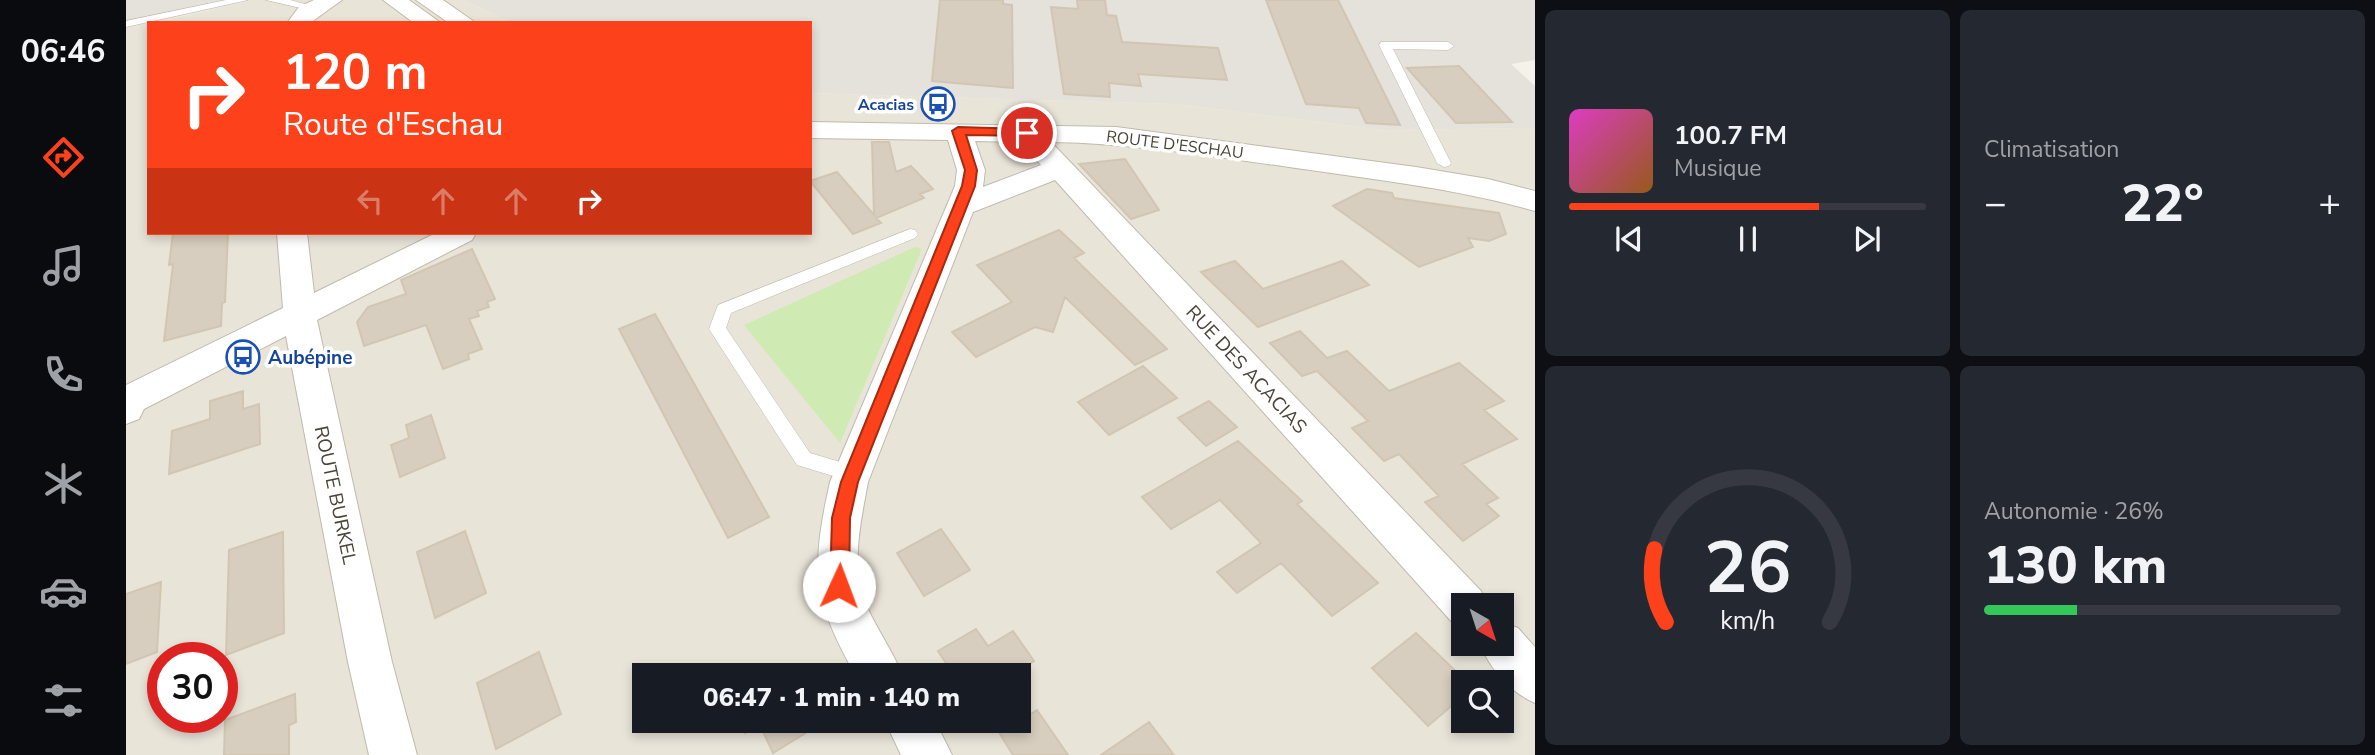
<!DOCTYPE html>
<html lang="fr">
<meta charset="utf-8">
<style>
:root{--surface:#171b24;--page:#242831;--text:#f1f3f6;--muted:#9ea1a6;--line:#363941;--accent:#fd411a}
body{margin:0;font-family:"Nunito Sans",sans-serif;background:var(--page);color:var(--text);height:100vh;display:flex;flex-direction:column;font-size:26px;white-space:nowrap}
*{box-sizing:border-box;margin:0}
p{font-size:23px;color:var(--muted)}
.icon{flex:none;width:38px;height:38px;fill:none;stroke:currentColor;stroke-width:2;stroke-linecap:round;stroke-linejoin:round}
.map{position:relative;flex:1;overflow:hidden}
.details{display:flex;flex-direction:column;gap:10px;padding:10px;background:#0d0f14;width:840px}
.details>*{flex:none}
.banner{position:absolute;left:21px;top:21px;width:665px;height:214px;border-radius:0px;box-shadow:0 4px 10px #0003;background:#fd411a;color:#fff;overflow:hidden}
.needle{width:46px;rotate:141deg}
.controls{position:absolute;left:1325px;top:593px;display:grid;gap:14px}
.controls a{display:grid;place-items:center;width:63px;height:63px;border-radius:0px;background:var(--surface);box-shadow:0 4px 10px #0003;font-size:35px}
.speed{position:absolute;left:21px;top:642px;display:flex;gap:14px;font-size:35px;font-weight:700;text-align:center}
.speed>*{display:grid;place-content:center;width:91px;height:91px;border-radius:50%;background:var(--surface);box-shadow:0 4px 10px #0003;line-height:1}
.speed .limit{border:10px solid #d22;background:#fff;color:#111}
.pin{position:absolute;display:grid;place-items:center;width:60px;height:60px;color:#fff;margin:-30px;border:4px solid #fff;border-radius:50%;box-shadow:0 2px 7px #0007}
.me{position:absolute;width:77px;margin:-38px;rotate:2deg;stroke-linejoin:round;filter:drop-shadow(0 0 5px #0008)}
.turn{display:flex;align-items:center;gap:24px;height:147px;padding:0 21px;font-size:32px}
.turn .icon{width:91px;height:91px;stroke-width:2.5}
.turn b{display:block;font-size:49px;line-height:60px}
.lanes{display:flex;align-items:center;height:66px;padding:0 21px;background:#0003;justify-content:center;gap:35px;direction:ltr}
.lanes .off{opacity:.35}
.big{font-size:52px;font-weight:800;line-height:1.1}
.details .card{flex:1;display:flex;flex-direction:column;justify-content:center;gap:10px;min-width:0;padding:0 24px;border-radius:10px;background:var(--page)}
.details .dial{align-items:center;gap:0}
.dial svg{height:182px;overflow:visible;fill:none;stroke:var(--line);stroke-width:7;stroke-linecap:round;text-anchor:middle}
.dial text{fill:var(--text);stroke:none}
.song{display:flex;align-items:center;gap:21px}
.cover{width:84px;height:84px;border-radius:10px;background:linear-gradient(135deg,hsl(310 70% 55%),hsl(30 70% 35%))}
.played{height:7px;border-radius:4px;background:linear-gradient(90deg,var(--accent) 70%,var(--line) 70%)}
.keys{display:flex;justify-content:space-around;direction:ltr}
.heat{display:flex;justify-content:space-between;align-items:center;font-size:38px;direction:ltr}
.charge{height:10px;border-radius:5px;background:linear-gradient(90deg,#34c759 26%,var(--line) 0)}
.details .tiles{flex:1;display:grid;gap:10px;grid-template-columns:repeat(2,1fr)}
.trip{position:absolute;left:506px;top:663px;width:399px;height:70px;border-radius:0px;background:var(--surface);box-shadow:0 4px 10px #0003;font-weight:800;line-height:70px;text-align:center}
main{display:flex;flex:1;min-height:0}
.tabs{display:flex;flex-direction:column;width:126px;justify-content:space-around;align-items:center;background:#090b0e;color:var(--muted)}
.tabs .icon{width:49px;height:49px}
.tabs .on{color:var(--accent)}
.tabs b{font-size:32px;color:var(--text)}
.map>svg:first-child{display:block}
.residential{fill:#e9e4d8;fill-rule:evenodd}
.industrial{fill:#e5e1db}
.green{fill:#d0eab3}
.building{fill:#d7cebf;stroke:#d2c6b2;stroke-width:2}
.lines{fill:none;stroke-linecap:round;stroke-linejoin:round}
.service-casing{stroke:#c1baac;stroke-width:1}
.minor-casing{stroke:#c1baac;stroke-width:2}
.service{fill:#fff;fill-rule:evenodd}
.minor{fill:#fff;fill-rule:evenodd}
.route{fill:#fd411a;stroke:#a42a11;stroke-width:2}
.labels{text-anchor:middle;stroke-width:7;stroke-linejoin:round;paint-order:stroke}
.far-transit-label{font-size:16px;font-weight:bold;fill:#164399;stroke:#fff;text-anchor:end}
.far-street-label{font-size:16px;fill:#4a4338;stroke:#fff}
.transit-label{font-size:19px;font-weight:bold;fill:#164399;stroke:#fff;text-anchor:start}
.street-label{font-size:19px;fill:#4a4338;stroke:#fff}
</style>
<main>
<nav class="tabs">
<b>06:46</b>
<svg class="icon on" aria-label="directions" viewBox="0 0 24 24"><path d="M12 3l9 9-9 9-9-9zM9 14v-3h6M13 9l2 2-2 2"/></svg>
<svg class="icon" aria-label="music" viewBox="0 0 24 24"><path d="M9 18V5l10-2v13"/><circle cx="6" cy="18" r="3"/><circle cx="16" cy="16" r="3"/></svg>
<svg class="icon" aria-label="phone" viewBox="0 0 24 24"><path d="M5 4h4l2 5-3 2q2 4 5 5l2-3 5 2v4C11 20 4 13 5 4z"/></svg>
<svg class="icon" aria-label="climate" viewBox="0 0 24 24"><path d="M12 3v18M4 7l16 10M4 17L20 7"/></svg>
<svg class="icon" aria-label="car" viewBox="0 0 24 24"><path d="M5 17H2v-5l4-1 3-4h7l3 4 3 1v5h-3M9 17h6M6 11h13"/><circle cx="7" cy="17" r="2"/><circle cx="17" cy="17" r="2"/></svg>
<svg class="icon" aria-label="filters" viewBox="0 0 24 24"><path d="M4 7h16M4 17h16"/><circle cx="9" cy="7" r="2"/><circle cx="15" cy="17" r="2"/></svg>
</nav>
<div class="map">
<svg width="1409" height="755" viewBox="0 0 1409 755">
<rect width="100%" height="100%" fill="#f5f2ea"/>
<path class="residential" d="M128 0H337L386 23H26Z
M23 23V233H684V93L1051 104 1259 130 1409 128V755H0V28ZM1337 606H1376V644H1337ZM37 658H96V718H37ZM518 676H892V721H518ZM1337 682H1376V721H1337Z"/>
<path class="industrial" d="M0 0H128L0 28Z
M337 0H1409V60L1385 64 1409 86V128L1259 130 1051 104 684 93V23H386Z"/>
<path class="green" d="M789 247 796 249 714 443 618 325Z"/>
<path class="building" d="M814 0H877V4L886 5 887 88 806 81Z
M951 0H979L981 15 990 16 996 42 1092 48 1101 80 1012 74 1015 86 983 83 984 97 938 94 925 7 952 9Z
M1140 0H1212L1274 125 1240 123 1233 108 1180 104Z
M1333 66 1386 122 1330 123 1281 68Z
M746 142H763L770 172 785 166 807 189 794 194 798 198 750 218 755 223 727 234 684 181 711 172 748 215Z
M999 159 1033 210 1005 219 953 164Z
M1241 189 1266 193 1268 198 1373 213 1380 234 1363 241 1342 238 1347 247 1293 267 1207 206Z
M933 230 958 253 948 258 1041 349 1009 365 939 297 927 332 909 327 850 357 826 332 886 302 851 265Z
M47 233H102L99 302 96 303 95 326 38 341 47 264 43 265Z
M346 249 369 299 361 302 363 307 351 311 353 316 343 319 356 349 342 354 343 359 317 369 300 325 238 346 231 322 242 307 280 294 275 280Z
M1109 261 1137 289 1216 261 1243 285 1132 327 1075 272Z
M529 314 643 517 602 538 493 329Z
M1174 331 1201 358 1221 351 1263 391 1333 363 1378 401 1358 410 1391 439 1336 464 1372 498 1360 504 1373 516 1337 541 1299 502 1313 496 1273 454 1258 461 1226 428 1242 421 1191 371 1176 376 1144 343Z
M1017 366 1051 398 983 435 952 402Z
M117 391V409L133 404 134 444 43 474 46 431 84 419V401Z
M1083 401 1111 427 1080 446 1052 418Z
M305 415 319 458 274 477 265 445 283 438 280 425Z
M1112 441 1176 501 1171 504 1252 583 1206 616 1155 563 1111 593 1091 572 1135 543 1094 500 1045 529 1016 497Z
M815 529 844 570 798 596 771 553Z
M339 531 360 593 309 618 291 552Z
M157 532 158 633 100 655 103 550Z
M35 582 31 652 0 664V594Z
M850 629 862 646 887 631 908 661 886 676H814L824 669 812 651Z
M1290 633 1341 682H1337V696L1302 726 1246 668Z
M413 652 435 714 370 749 351 683Z
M169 694 170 722 163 725V755H98L99 720Z
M911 710 942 755H887L874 734Z
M613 721H699L647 753 634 725 619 733Z
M1023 722 1048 755H975Z"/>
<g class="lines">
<defs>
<path id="service" d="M100 0H122L0 27V21Z
M140 0H164L194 8 188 11Z
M1255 42H1322L1328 46 1322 50 1267 49 1325 163 1323 166 1318 167 1311 163 1253 45Z
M784 229 789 230 792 234 789 238 605 313 600 328 684 453 734 468 737 474 734 480 727 482 671 465 583 329 592 305Z"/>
<path id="minor" d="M188 0H216L184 23H161L173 7Z
M257 0H283L315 23H288Z
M290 0H317L350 23H323Z
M684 122 990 127 1290 167 1362 179 1409 191V211C1328 188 1246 179 1163 167 1083 156 1005 143 925 142L1355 591 1361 606H1337V626L1325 621 929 180 847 212 742 482C735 521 723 569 741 607 752 631 767 652 777 676H730C686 599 685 567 704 482L829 186 831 170 822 140 684 138ZM849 141 894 142 915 165 857 187 859 170Z
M151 233H181L188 293 310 233H350L346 240 191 320 266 662 291 755H243L222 662 160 336 18 409 13 419 0 424V385L157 308Z
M1376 622 1392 628 1409 647V703C1384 692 1364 669 1354 644H1376Z
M759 721H809L826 755H775Z"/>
</defs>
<use href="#service" class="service-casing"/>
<use href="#minor" class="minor-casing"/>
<use href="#service" class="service"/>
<use href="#minor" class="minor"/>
</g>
<path class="route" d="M832 127 901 129 907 133 901 136 840 135 851 170 849 186 732 482 724 518 723 586 720 592 713 595 706 592 704 586 706 518 715 482 836 186 839 170 826 131Z"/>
<defs>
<symbol id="bus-ring" viewBox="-11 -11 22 22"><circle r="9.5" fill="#fff" stroke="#1a4fb4" stroke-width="1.5"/><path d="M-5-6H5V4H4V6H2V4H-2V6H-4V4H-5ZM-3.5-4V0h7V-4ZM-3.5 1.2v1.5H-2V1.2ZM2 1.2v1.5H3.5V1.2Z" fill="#1a4fb4"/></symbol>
</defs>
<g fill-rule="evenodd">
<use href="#bus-ring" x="793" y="85" width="38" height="38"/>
<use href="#bus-ring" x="98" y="338" width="38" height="38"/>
</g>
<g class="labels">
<g class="far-transit-label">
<text x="788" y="110">Acacias</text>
</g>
<g class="far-street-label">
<text transform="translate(1049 144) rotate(7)" y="6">ROUTE D'ESCHAU</text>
</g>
<g class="transit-label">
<text x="142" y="364">Aubépine</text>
</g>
<g class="street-label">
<text transform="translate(1121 369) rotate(47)" y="7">RUE DES ACACIAS</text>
<text transform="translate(210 495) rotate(78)" y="7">ROUTE BURKEL</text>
</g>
</g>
</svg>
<div class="controls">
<a><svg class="needle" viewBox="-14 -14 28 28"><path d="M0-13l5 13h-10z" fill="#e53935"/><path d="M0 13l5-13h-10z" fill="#9ea1a6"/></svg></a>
<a><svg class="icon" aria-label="search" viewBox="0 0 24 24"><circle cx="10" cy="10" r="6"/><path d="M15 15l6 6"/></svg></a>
</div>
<div class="speed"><div class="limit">30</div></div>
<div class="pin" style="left:901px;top:133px;background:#d93025"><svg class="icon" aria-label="arrive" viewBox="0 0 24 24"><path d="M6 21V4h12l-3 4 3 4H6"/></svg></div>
<svg class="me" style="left:713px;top:586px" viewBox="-20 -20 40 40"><circle r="19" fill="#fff"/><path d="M0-13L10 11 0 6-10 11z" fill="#fd411a"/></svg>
<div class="trip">06:47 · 1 min · 140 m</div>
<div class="banner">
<div class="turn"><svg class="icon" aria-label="right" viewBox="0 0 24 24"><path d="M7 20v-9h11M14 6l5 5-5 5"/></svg><div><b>120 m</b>Route d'Eschau</div></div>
<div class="lanes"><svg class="icon off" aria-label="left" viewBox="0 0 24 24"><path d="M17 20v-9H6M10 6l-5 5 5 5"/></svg><svg class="icon off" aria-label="ahead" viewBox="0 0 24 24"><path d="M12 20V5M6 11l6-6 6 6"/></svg><svg class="icon off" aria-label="ahead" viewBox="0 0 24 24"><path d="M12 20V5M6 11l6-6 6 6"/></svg><svg class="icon" aria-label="right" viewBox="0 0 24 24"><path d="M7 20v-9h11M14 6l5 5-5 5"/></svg></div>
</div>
</div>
<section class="details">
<div class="tiles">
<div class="card">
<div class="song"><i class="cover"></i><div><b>100.7 FM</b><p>Musique</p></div></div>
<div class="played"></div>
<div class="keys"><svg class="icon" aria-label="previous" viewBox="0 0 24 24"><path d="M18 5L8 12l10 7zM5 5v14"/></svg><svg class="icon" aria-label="pause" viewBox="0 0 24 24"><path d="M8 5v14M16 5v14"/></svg><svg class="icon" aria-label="next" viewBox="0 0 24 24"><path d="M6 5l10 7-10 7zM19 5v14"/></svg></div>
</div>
<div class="card"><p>Climatisation</p>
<div class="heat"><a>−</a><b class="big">22°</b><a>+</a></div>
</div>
<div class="card dial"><svg viewBox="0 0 100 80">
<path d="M14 69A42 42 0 1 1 86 69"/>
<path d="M14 69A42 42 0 0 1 9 37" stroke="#fd411a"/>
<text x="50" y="56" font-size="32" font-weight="700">26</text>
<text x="50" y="72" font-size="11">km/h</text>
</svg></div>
<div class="card"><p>Autonomie · 26%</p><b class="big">130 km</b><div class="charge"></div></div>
</div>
</section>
</main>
